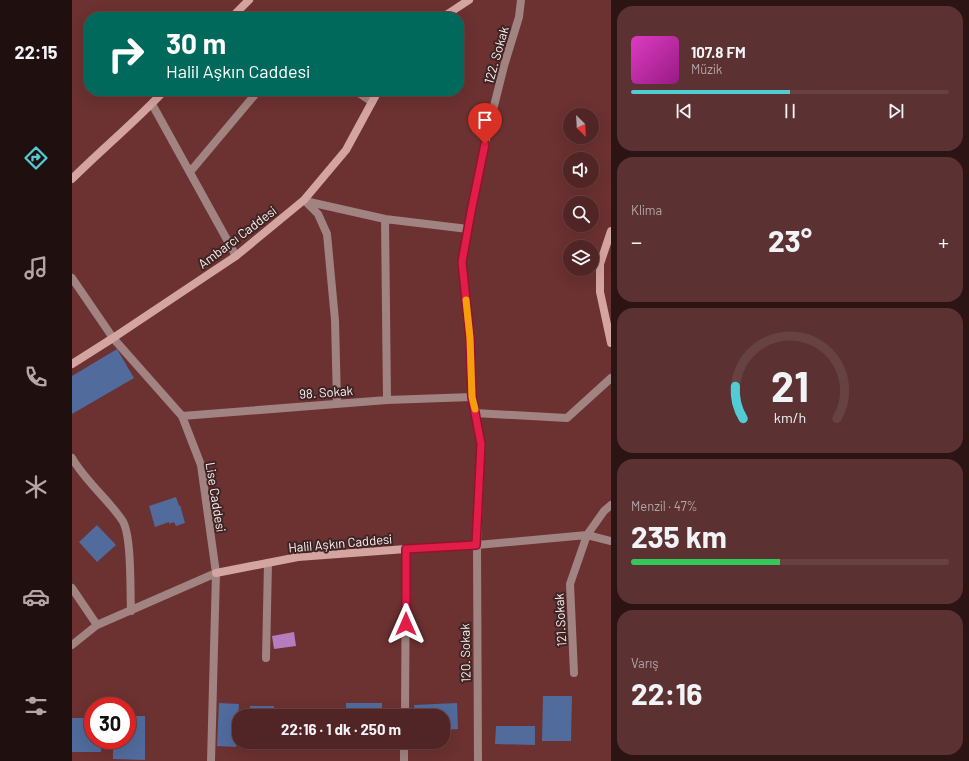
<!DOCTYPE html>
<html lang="tr">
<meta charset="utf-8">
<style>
:root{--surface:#512525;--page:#5b3132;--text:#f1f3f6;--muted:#b4a5a7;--line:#674242;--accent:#51ccd5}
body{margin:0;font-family:Barlow,sans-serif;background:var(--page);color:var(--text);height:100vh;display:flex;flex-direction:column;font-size:15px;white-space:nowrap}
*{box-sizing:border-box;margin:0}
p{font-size:13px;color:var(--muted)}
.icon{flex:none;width:22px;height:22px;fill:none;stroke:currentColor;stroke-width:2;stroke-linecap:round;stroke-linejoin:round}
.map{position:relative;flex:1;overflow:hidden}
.panel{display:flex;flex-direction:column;gap:6px;padding:6px;background:#2d1414;width:358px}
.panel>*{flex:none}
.banner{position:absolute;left:12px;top:12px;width:380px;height:84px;border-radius:16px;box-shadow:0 4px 16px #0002,0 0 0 1px var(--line);background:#00695c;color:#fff;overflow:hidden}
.needle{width:26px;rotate:156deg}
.tools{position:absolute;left:491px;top:108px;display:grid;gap:8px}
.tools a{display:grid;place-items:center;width:36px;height:36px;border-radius:50%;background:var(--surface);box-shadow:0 4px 16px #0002,0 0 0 1px var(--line);font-size:20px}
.speed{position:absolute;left:12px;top:697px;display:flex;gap:8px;font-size:20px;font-weight:700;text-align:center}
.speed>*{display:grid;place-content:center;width:52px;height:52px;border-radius:50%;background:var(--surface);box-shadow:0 4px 16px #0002,0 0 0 1px var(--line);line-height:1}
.speed .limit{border:6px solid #d22;background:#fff;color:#111}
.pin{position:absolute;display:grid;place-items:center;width:34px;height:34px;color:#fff;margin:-41px -17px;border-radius:50% 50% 50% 0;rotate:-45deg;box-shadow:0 0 4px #0007}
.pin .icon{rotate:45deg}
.me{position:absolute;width:44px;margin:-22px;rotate:0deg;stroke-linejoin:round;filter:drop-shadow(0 0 3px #0008)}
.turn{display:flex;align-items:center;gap:14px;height:84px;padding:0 16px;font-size:18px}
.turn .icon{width:52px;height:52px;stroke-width:2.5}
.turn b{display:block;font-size:28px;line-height:34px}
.big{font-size:30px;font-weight:700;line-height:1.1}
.panel .card{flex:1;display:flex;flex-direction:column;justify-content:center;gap:6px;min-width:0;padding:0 14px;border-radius:16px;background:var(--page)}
.panel .dial{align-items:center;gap:0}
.dial svg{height:104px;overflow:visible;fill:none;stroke:var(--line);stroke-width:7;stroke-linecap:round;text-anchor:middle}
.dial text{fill:var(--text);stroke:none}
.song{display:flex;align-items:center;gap:12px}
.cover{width:48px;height:48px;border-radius:6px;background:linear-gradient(135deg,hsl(310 70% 55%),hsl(310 70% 35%))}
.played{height:4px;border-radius:2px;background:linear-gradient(90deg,var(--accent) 50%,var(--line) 50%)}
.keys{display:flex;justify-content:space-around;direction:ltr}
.heat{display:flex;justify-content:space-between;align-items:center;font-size:22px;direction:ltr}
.charge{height:6px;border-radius:3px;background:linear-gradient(90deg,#34c759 47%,var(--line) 0)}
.trip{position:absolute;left:160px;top:709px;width:218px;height:40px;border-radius:16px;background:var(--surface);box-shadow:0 4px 16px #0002,0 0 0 1px var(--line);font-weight:700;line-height:40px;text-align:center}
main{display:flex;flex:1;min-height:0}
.menu{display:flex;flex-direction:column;width:72px;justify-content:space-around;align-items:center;background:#200f0f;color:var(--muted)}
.menu .icon{width:28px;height:28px}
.menu .active{color:var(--accent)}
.menu b{font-size:18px;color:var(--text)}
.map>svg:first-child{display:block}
.water{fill:#b57dbe}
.building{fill:#506b9c}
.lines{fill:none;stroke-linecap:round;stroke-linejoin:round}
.street{stroke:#a18381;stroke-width:8}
.secondary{stroke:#d4a4a1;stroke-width:8}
.route-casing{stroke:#92132f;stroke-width:10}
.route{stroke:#e11d48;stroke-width:7}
.slow{stroke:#f59e0b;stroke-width:7}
.labels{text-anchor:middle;stroke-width:4;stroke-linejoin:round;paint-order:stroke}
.street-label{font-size:13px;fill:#faf2f1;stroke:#3f2423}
</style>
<main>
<nav class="menu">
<b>22:15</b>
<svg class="icon active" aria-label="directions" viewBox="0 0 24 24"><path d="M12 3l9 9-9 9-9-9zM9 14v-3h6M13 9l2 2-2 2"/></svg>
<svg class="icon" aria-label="music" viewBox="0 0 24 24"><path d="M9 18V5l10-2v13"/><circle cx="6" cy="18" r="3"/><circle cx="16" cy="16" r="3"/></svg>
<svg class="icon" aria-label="phone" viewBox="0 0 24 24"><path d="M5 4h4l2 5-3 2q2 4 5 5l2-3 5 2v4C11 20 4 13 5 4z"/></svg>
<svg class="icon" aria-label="climate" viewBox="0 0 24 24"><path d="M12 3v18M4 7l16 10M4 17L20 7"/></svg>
<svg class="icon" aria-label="car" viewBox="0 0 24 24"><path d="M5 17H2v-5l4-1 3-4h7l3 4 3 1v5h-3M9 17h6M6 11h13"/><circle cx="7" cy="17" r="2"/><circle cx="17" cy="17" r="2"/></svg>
<svg class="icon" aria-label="filters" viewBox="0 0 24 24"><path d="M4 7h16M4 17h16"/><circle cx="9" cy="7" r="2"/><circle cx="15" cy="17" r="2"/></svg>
</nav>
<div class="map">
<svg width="539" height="761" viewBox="0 0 539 761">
<rect width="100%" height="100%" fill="#6c3131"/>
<path class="water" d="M222 632 224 646 202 649 200 636Z"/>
<path class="building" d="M45 349 62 378 0 414V376Z
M104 497 107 506 108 505 113 523 104 526 102 522 97 524V522L83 527 77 506Z
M25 525 44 545 25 562 7 542Z
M471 696H500L499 741H470Z
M147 703 167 704 164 747 145 746Z
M274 703H310V716H274Z
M385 703 386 729 371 730V716H343L342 705Z
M178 706H202V716H177Z
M212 711H243V716H212Z
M55 716H73V760L41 759V740H55Z
M0 718H21V740H30L29 752H0Z
M424 726H463V745L423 744Z
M183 742H201V744L183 743Z"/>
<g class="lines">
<path class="street" d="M284 91 300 102
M80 104 164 256
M118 172 186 91
M232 200 246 214 255 234 263 320 265 403
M233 201 313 219 396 229
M313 219 315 400
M0 278 41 338 110 416 129 465 144 573 139 761
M403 413 495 418 539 378
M110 416 315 400 400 397
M0 458C14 482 35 498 50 520 60 534 58 591 59 611
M0 588 25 625
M0 645 25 625 144 573
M194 658 196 563
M502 673 498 584 515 535 532 511 539 505
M333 716 334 549 405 545 515 535 539 541
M332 761V742
M406 761 405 545 409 444 400 397 398 338 390 262 399 212 416 130 432 66 447 17 449 0"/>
<path class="secondary" d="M160 17 177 0
M371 17 397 0
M0 179C30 149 63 122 92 91
M539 231 528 264V292L539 343
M0 364 41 338 164 256 232 200 274 150 306 91
M144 573 226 557 334 549"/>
</g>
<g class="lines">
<defs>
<path id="route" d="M334 624V549L404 545 409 444 400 397 398 338 390 262 399 212 413 144"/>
</defs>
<use href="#route" class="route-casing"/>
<use href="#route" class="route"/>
<path class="slow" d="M394 300 398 338 400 397 403 409"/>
</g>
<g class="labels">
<g class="street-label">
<text transform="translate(424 55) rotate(-74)" y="5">122. Sokak</text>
<text transform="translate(165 237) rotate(-37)" y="5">Ambarcı Caddesi</text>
<text transform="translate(254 392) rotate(-4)" y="5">98. Sokak</text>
<text transform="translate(144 497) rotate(81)" y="5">Lise Caddesi</text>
<text transform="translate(268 543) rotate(-5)" y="5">Halil Aşkın Caddesi</text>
<text transform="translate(488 620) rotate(-93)" y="5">121.Sokak</text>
<text transform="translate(393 653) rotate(-91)" y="5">120. Sokak</text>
</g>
</g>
</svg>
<div class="tools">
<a><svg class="needle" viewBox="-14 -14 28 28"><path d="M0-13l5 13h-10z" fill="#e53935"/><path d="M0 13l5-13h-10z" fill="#b4a5a7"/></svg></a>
<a><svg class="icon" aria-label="sound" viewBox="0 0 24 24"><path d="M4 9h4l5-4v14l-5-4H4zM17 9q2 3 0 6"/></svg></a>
<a><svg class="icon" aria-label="search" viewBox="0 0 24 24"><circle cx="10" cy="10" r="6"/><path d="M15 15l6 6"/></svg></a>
<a><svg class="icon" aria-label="layers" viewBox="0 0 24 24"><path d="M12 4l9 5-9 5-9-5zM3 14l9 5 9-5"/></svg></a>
</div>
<div class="speed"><div class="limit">30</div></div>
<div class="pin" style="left:413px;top:144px;background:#d93025"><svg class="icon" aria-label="arrive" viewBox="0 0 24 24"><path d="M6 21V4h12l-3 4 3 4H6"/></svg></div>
<svg class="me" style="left:334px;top:624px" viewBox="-20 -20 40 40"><path d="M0-17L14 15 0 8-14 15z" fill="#e11d48" stroke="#fff" stroke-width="4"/></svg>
<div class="trip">22:16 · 1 dk · 250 m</div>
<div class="banner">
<div class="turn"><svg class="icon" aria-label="right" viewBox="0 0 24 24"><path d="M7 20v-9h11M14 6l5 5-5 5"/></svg><div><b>30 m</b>Halil Aşkın Caddesi</div></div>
</div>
</div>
<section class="panel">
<div class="card">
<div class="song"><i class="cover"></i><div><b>107.8 FM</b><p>Müzik</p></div></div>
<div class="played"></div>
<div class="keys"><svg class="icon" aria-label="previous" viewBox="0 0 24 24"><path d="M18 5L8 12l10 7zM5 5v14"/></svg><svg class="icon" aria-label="pause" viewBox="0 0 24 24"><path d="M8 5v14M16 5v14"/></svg><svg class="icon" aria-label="next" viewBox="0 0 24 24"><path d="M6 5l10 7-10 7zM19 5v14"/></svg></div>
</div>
<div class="card"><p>Klima</p>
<div class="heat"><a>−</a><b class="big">23°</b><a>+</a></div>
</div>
<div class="card dial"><svg viewBox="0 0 100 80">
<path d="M14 69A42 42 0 1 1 86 69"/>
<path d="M14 69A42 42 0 0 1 8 44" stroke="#51ccd5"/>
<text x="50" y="56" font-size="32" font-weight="700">21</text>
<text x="50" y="72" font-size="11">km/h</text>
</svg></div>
<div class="card"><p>Menzil · 47%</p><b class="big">235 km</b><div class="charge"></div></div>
<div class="card"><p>Varış</p><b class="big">22:16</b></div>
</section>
</main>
